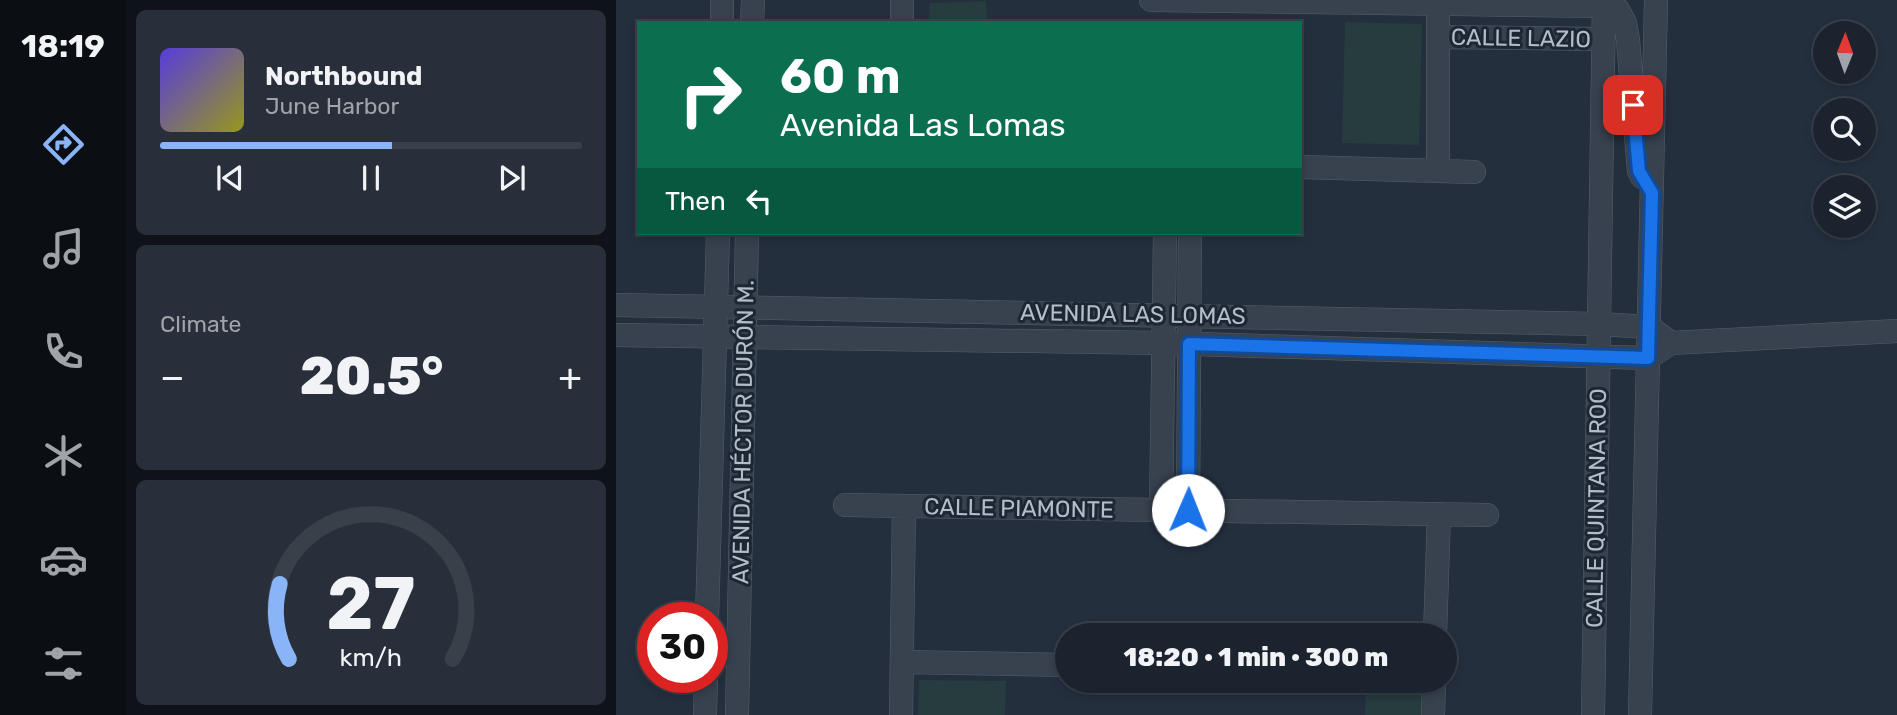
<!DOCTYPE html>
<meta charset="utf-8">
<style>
:root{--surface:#1b232e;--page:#282f3a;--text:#f1f3f6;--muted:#a0a4aa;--line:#39404a;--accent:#8ab4f8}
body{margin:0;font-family:Rubik,sans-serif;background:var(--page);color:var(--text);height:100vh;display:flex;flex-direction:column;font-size:26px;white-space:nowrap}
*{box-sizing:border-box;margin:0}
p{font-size:23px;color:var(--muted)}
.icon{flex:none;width:38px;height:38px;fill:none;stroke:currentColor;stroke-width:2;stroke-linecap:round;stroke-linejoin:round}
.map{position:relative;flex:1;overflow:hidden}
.panel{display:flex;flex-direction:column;gap:10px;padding:10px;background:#0f1319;width:490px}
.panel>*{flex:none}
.banner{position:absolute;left:21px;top:21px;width:665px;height:214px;border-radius:0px;box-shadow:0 4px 10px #0003,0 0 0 2px var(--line);background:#0b6e4f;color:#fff;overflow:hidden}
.needle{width:46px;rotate:1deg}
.tools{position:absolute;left:1197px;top:21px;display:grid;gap:14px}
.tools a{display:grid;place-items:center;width:63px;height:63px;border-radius:50%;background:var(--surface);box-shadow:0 4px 10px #0003,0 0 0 2px var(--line);font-size:35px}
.speed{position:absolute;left:21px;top:602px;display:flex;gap:14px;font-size:35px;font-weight:700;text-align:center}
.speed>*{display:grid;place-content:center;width:91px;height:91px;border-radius:50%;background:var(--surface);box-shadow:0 4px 10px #0003,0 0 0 2px var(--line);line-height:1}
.speed .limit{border:10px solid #d22;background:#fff;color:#111}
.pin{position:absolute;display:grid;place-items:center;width:60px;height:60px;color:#fff;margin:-30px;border-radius:14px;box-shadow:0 4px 10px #0006}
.me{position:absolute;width:77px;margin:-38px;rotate:1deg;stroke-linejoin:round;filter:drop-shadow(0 0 5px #0008)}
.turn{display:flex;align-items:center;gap:24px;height:147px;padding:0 28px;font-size:32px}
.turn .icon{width:91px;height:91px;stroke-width:2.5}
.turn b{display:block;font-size:49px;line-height:60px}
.then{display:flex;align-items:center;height:66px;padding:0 28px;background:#0003;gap:14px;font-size:26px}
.big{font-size:52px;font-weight:800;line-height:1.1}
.panel .tile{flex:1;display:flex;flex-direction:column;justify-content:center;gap:10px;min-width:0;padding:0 24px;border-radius:10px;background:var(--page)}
.panel .dial{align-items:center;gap:0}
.dial svg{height:182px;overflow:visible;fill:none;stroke:var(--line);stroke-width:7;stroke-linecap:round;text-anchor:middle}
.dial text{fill:var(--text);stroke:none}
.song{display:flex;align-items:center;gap:21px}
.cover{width:84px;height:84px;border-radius:10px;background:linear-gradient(135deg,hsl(250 70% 55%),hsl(60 70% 35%))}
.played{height:7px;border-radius:4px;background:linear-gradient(90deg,var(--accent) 55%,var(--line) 55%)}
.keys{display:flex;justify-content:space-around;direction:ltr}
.heat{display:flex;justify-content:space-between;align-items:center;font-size:38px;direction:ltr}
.trip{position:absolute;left:439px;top:623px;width:402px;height:70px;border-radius:35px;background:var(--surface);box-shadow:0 4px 10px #0003,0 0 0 2px var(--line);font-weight:800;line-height:70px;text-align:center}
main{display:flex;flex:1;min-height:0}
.tabs{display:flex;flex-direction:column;width:126px;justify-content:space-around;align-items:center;background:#0b0e12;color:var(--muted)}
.tabs .icon{width:49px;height:49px}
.tabs .on{color:var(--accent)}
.tabs b{font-size:32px;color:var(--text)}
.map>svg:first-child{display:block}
.green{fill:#263c3f}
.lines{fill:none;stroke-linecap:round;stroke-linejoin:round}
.minor-casing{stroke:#565f6c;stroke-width:24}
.minor{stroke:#38414e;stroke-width:23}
.route-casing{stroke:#114b97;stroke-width:18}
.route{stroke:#1a73e8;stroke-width:12}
.labels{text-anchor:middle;stroke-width:6;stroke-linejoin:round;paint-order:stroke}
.street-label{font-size:23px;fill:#b4bcc9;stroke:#1d2633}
</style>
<main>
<nav class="tabs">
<b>18:19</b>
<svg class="icon on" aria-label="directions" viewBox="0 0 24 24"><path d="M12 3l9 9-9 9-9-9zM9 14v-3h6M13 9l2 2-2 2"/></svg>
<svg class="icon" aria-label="music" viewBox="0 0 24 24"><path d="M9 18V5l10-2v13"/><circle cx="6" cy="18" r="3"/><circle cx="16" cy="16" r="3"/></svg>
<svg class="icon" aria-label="phone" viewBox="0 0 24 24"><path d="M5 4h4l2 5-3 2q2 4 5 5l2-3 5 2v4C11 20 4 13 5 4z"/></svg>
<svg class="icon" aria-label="climate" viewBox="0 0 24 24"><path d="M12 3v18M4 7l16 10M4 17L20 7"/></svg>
<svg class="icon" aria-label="car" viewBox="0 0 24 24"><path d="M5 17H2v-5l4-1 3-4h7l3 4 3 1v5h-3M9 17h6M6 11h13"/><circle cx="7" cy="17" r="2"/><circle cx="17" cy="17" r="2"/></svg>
<svg class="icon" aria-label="filters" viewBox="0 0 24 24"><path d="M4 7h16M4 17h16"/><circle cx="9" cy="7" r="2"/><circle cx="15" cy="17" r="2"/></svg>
</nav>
<section class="panel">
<div class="tile">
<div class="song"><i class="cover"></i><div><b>Northbound</b><p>June Harbor</p></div></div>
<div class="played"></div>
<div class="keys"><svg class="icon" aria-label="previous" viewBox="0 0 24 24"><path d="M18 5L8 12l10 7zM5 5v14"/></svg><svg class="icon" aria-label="pause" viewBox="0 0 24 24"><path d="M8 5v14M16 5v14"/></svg><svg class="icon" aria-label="next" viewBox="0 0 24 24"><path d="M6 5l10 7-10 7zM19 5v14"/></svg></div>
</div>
<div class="tile"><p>Climate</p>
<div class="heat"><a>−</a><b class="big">20.5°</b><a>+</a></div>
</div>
<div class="tile dial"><svg viewBox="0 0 100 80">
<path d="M14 69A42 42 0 1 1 86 69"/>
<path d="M14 69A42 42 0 0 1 10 36" stroke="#8ab4f8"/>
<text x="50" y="56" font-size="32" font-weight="700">27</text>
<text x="50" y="72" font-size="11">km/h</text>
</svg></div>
</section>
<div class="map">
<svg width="1281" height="715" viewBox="0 0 1281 715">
<rect width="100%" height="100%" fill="#242f3e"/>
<path class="green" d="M370 1 371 23H313L314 3Z
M729 22 806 24 803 145 726 143Z
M303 680 390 681 389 715H302Z
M750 687 806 689V715H749Z"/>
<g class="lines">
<defs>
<path id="minor" d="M535 0 988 6 1002 10 1009 23 1012 40 1023 171 1026 177
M106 23V0
M136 23 137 0
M286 23V0
M822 37 987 39
M684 167 858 172
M822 171V5
M0 305 983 324 1033 327 1055 343
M0 335 547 343 1032 358 1055 343 1281 331
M229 505 871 515
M545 510 549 233
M572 510 574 233
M91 618 102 233
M819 635 823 514
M286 662 452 665
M89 715 90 677
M121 715 131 233
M285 715 288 506
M817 715 818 681
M977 715 988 0
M1024 715 1040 0"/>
</defs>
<use href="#minor" class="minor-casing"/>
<use href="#minor" class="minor"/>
</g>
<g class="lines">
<defs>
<path id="route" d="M572 510 573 344 1032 358 1036 193 1023 171 1017 105"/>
</defs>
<use href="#route" class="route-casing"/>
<use href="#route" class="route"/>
</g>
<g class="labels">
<g class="street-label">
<text transform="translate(905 38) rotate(1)" y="8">CALLE LAZIO</text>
<text transform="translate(517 314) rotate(1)" y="8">AVENIDA LAS LOMAS</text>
<text transform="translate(127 432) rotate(-89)" y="8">AVENIDA HÉCTOR DURÓN M.</text>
<text transform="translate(403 508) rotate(1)" y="8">CALLE PIAMONTE</text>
<text transform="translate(980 508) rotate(-89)" y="8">CALLE QUINTANA ROO</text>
</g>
</g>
</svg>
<div class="tools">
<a><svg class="needle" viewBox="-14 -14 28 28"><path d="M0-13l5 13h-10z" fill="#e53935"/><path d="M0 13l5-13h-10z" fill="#a0a4aa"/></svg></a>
<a><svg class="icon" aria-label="search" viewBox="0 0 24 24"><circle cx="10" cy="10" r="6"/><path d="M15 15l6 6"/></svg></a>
<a><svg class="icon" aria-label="layers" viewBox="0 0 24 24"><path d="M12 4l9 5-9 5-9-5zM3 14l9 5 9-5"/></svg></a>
</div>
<div class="speed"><div class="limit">30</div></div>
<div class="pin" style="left:1017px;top:105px;background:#d93025"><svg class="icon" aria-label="arrive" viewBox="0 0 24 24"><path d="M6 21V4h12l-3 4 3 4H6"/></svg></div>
<svg class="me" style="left:572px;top:510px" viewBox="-20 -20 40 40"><circle r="19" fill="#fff"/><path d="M0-13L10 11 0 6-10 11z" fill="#1a73e8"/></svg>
<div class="trip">18:20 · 1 min · 300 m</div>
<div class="banner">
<div class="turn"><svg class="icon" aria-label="right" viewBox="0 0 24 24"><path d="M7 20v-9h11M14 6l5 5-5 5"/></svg><div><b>60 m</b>Avenida Las Lomas</div></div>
<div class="then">Then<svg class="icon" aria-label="left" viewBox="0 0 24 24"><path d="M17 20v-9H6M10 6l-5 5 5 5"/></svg></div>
</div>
</div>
</main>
